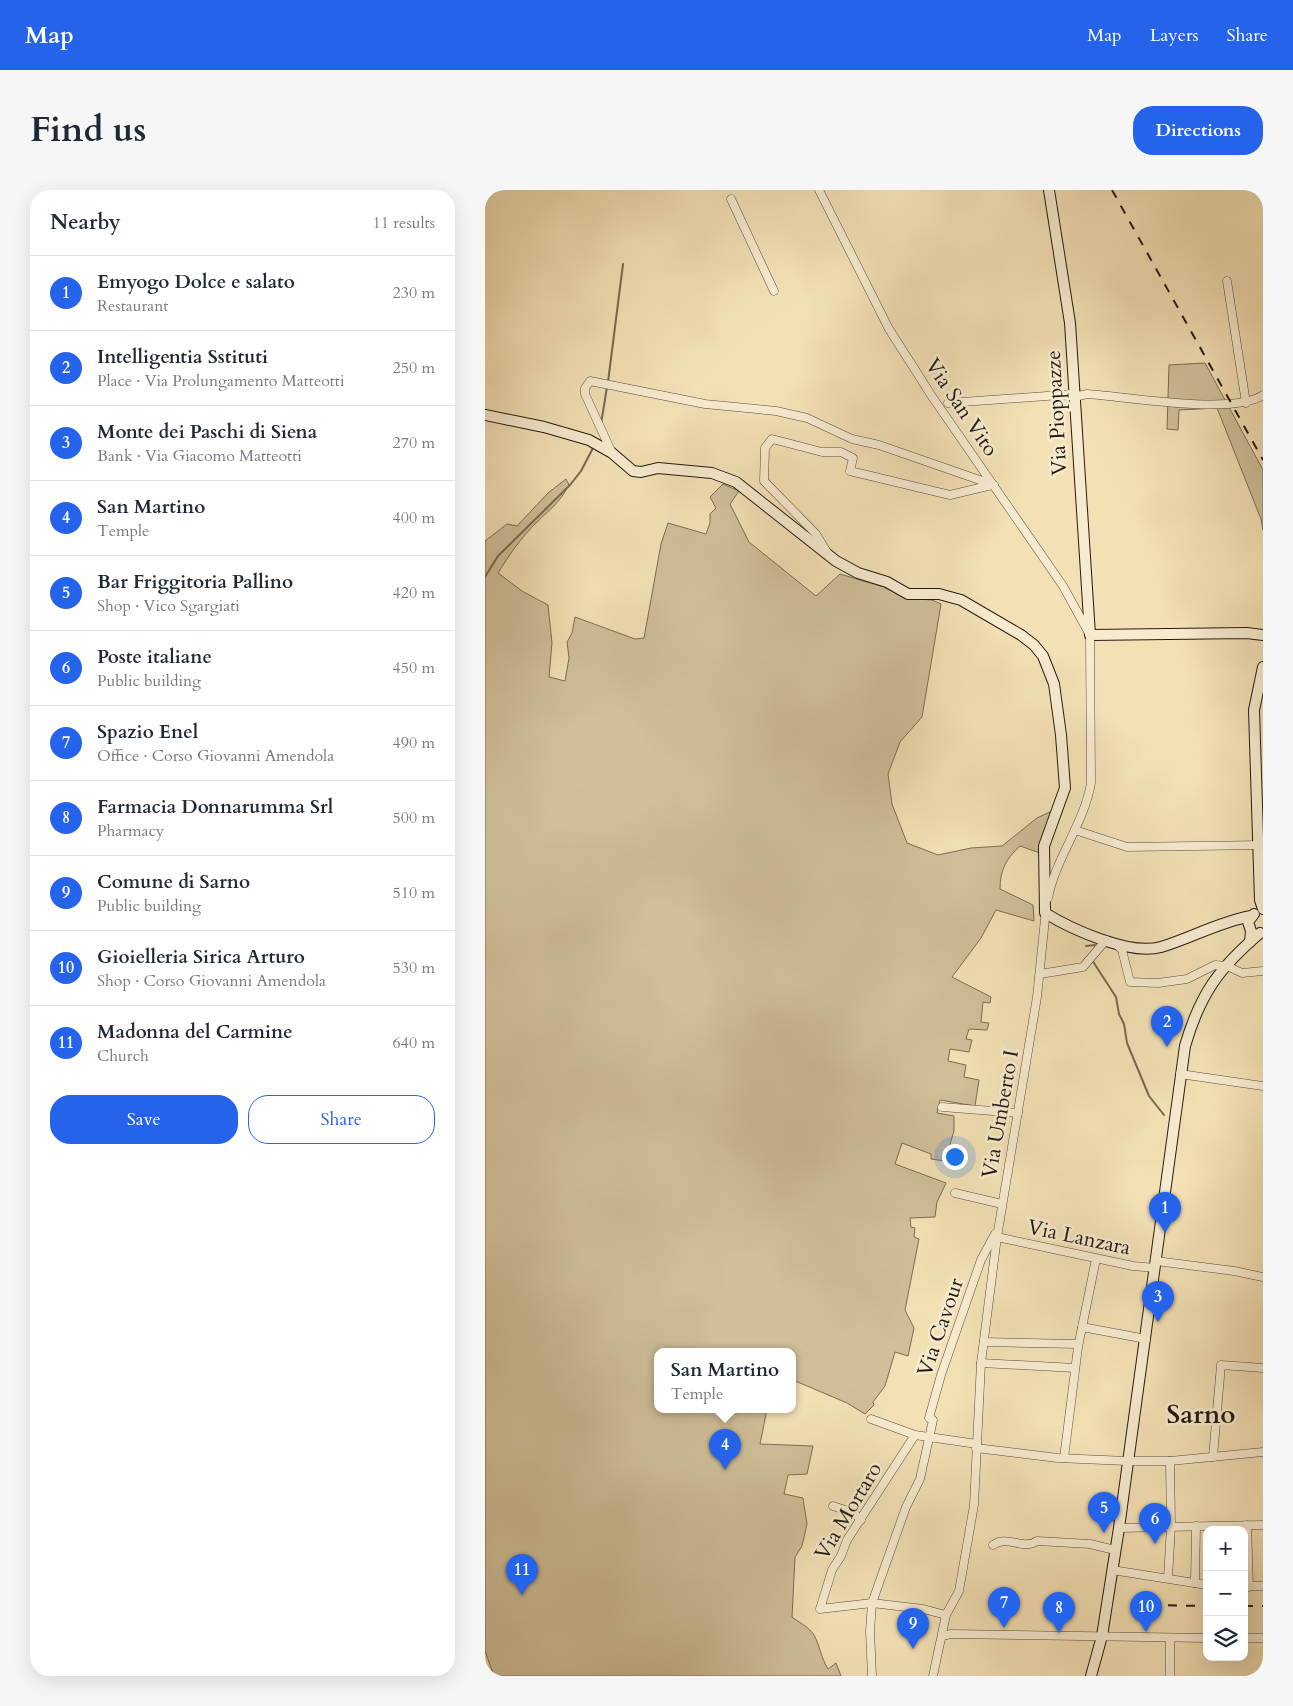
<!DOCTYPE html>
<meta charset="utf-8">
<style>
:root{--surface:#fff;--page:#f6f6f7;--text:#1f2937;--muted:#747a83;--line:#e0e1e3;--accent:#2563eb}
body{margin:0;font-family:Cardo,serif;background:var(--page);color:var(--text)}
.controls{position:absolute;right:15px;bottom:15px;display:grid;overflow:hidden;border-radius:10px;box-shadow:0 5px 20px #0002}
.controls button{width:45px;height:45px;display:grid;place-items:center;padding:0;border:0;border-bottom:1px solid var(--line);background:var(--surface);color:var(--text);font:25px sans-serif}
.you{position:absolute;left:469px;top:966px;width:18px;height:18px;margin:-12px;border:4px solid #fff;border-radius:50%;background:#1a73e8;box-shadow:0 0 0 8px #1a73e833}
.badge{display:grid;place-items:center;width:32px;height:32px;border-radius:50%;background:var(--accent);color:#fff;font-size:16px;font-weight:700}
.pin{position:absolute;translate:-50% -41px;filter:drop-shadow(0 1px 2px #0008)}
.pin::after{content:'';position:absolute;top:26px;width:18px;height:15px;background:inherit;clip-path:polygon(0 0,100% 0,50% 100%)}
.popup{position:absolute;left:169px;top:1158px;width:142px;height:65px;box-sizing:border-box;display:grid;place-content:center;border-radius:10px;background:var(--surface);filter:drop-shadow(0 1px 4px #0005);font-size:16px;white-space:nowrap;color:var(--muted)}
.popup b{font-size:19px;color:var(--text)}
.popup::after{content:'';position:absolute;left:50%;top:100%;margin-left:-10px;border:10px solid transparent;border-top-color:var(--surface)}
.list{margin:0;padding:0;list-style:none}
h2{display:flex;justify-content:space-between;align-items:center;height:65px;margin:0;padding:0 20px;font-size:21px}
h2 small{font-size:16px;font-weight:400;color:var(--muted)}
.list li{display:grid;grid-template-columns:32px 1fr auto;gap:15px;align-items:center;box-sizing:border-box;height:75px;padding:0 20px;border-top:1px solid var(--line)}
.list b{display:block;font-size:19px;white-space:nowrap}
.list p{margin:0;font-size:16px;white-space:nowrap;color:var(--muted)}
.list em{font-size:16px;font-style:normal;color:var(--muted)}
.actions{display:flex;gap:10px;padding:15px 20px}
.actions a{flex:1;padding:11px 0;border:1px solid var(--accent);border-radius:20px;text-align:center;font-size:18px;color:var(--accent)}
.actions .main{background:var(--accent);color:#fff}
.icon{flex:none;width:28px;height:28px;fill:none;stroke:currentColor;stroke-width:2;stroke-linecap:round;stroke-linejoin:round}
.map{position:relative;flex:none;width:778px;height:1486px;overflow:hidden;border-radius:20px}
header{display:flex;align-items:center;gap:30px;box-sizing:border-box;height:70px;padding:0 25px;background:var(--accent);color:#fff}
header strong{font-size:24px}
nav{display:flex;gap:28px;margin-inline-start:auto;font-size:18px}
.intro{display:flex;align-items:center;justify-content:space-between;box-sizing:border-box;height:120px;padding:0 30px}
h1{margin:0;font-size:35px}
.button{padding:12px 22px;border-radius:20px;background:var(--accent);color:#fff;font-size:18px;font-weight:700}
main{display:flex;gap:30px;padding:0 30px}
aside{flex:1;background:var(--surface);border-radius:20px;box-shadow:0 5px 20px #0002}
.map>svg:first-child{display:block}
.green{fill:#d0bf99;stroke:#7a6d56}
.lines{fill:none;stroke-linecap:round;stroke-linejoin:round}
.stream{stroke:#776953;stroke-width:2}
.street-casing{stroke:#584c3c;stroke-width:9}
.secondary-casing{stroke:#251b13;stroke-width:12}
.street{stroke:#f7ebcf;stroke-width:8}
.secondary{stroke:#f7ebcf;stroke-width:10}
.rail{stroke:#251b13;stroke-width:2;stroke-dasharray:9 9;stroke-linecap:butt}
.labels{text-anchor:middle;stroke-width:5;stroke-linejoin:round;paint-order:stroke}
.street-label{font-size:21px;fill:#251b13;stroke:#f7ebcf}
.district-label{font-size:26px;font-weight:bold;fill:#251b13;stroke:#f7ebcf}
</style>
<header>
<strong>Map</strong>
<nav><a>Map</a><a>Layers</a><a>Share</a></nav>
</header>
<div class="intro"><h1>Find us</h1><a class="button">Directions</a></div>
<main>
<aside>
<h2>Nearby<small>11 results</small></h2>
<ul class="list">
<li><span class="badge">1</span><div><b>Emyogo Dolce e salato</b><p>Restaurant</p></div><em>230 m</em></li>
<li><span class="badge">2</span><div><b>Intelligentia Sstituti</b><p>Place · Via Prolungamento Matteotti</p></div><em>250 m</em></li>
<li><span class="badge">3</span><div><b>Monte dei Paschi di Siena</b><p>Bank · Via Giacomo Matteotti</p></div><em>270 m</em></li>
<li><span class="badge">4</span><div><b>San Martino</b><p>Temple</p></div><em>400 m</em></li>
<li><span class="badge">5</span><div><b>Bar Friggitoria Pallino</b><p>Shop · Vico Sgargiati</p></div><em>420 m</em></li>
<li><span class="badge">6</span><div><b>Poste italiane</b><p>Public building</p></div><em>450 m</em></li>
<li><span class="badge">7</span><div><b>Spazio Enel</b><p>Office · Corso Giovanni Amendola</p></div><em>490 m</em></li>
<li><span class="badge">8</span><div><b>Farmacia Donnarumma Srl</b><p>Pharmacy</p></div><em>500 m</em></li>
<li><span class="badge">9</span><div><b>Comune di Sarno</b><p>Public building</p></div><em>510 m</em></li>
<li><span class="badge">10</span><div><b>Gioielleria Sirica Arturo</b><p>Shop · Corso Giovanni Amendola</p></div><em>530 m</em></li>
<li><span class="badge">11</span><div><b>Madonna del Carmine</b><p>Church</p></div><em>640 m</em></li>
</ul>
<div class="actions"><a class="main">Save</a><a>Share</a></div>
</aside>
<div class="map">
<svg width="778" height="1486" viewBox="0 0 778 1486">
<rect width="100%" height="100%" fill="#f3e0b5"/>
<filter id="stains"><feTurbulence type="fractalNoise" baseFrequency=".004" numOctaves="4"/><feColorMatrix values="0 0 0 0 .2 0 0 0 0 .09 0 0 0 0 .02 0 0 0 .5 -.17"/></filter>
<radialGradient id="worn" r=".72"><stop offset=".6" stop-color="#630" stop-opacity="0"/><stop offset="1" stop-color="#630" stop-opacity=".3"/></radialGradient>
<g class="green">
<polygon points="720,173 778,280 778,340 776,329 732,218 694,220 693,240 682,239 684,175"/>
<path d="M81 289 84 295C73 315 66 318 51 333 36 348 24 365 13 383L37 401 63 415 67 453 64 487 80 491 84 468 82 452 87 443 90 427 150 449 159 448 176 354 183 333 221 344 225 333V324L231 318 225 307 238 294 254 301 245 314 264 352 331 406 355 384 399 397 420 408 447 410 456 414 437 527 415 552 403 584 407 614 422 653 453 665 486 658 517 656 552 628 567 621 555 663 535 656C521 669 515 680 515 699L548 715 549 731 511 720 496 748 467 787 506 807 505 813 498 812 496 832 504 833 502 840 484 839 481 849 487 850 484 862 465 859 463 871 481 875 479 887 494 890 490 916 455 910 452 923 469 926V941L460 971 446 969V964L417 953 410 974 461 993 452 1012 450 1027 425 1028 426 1037 430 1038 429 1047 434 1049 420 1120 429 1138 423 1166 410 1162 400 1196 388 1212 389 1215 380 1224 362 1213 308 1190V1161H172V1219H282L275 1254 328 1256 322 1284 303 1285 299 1304 318 1308 322 1334 317 1356 310 1367 307 1427C315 1433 324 1437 329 1445 335 1456 336 1468 343 1479L351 1473 356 1486H9L0 1461V351L22 334 32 336 63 303Z"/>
</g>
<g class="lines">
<g class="stream">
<polyline points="123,192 138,74"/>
<polyline points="116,234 122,197"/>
<polyline points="0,387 13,366 85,295 96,281 108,258"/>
<polyline points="601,756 610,755"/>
<polyline points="607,770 631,807 634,824 639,834 642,853 664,906 679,925"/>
</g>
<g class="street-casing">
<g id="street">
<path d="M334 0 404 139 448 208 578 396 605 445 606 593C599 634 571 667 563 708"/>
<polyline points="246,9 289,101"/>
<polyline points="742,91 761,213"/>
<path d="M589 207 602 204C640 206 749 226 778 205"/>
<polyline points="463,213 589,204"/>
<polyline points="127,263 100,204 100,198 105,191 220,214 291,221 322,228 367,249 394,255 509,295"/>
<polyline points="342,362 331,344 279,291 280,258 287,249 337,262 356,262 368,268 365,281 465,305 507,295"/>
<polyline points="590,640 642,657 778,655"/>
<polyline points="631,754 637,760 645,792 673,793 702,789 730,775 742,776 757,783 778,781"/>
<polyline points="555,784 598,777 621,750"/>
<polyline points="695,884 778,896"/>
<polyline points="457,917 533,923"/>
<polyline points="470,1003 517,1014"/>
<polyline points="512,1047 648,1076 670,1078"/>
<polyline points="671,1071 749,1081 778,1087"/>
<polyline points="597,1137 661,1149"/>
<polyline points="499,1152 593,1154"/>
<polyline points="496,1173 590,1178"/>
<polyline points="386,1229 430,1245 492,1254"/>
<polyline points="430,1245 362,1350 356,1366 347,1380 335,1419 387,1413 438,1419 461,1425"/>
<polyline points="491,1258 573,1268 642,1271 685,1271 778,1262"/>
<polyline points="728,1267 736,1175 778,1178"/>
<polyline points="579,1268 593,1157 611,1069"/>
<polyline points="348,1316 369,1323 376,1330"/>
<polyline points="762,1335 764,1397"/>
<polyline points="634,1338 778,1335"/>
<path d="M508 1355C522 1344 538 1361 552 1351L605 1354 630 1360"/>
<polyline points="627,1380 722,1395"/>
<polyline points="683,1388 686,1336 685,1271"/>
<polyline points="710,1393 711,1336"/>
<polyline points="759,1396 778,1396"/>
<polyline points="457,1446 466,1444 722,1448"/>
<polyline points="685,1448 685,1486"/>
<polyline points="759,1448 778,1448"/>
<polyline points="387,1486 385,1441 387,1413 421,1317 435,1289 448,1230 444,1228 456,1185 496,1070 510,1044"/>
<polyline points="448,1486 461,1425 474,1401 489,1315 496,1173 512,1047 552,807 561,719"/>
</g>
</g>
<g class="secondary-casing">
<g id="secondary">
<polyline points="564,0 585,133 605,445 762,443 778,445"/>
<path d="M0 225 59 237 104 250 127 263 148 281 156 282 173 278 227 283 251 292 351 371 373 383 402 392 423 404H454L476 410 536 445 549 455 558 466 569 494 576 545 580 598 559 656 560 723C586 739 645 766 676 757 706 748 734 732 766 726"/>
<polyline points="778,477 769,520 775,710 778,719"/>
<polyline points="765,752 766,741 763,732 769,724"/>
<path d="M606 1486 617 1446 634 1338 700 856C715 804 734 778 775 743"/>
</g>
</g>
<use href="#street" class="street"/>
<use href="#secondary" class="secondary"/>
<g class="rail">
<polyline points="627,0 778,270"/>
<polyline points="665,1415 722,1416"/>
<polyline points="759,1416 778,1416"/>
</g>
</g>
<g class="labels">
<g class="street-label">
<text transform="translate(477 217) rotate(56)" y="7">Via San Vito</text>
<text transform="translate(571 223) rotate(-93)" y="7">Via Pioppazze</text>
<text transform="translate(515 924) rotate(-80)" y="7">Via Umberto I</text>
<text transform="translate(594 1047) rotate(12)" y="7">Via Lanzara</text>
<text transform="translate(455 1137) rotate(-71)" y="7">Via Cavour</text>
<text transform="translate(363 1321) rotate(-59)" y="7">Via Mortaro</text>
</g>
<g class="district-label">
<text x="716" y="1233">Sarno</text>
</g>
</g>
<rect width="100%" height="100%" filter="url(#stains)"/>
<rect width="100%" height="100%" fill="url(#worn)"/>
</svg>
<div class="controls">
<button>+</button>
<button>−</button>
<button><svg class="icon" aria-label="layers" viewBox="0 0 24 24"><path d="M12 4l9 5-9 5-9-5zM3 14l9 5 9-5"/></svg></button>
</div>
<div class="you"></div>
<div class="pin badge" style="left:680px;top:1043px">1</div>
<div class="pin badge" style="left:682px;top:857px">2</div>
<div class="pin badge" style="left:673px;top:1132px">3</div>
<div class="pin badge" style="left:240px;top:1280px">4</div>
<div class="popup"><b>San Martino</b>Temple</div>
<div class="pin badge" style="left:619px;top:1343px">5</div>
<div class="pin badge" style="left:670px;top:1354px">6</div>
<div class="pin badge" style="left:519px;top:1438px">7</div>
<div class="pin badge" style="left:574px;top:1443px">8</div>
<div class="pin badge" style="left:428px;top:1459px">9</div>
<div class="pin badge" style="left:661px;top:1442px">10</div>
<div class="pin badge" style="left:37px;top:1405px">11</div>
</div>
</main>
